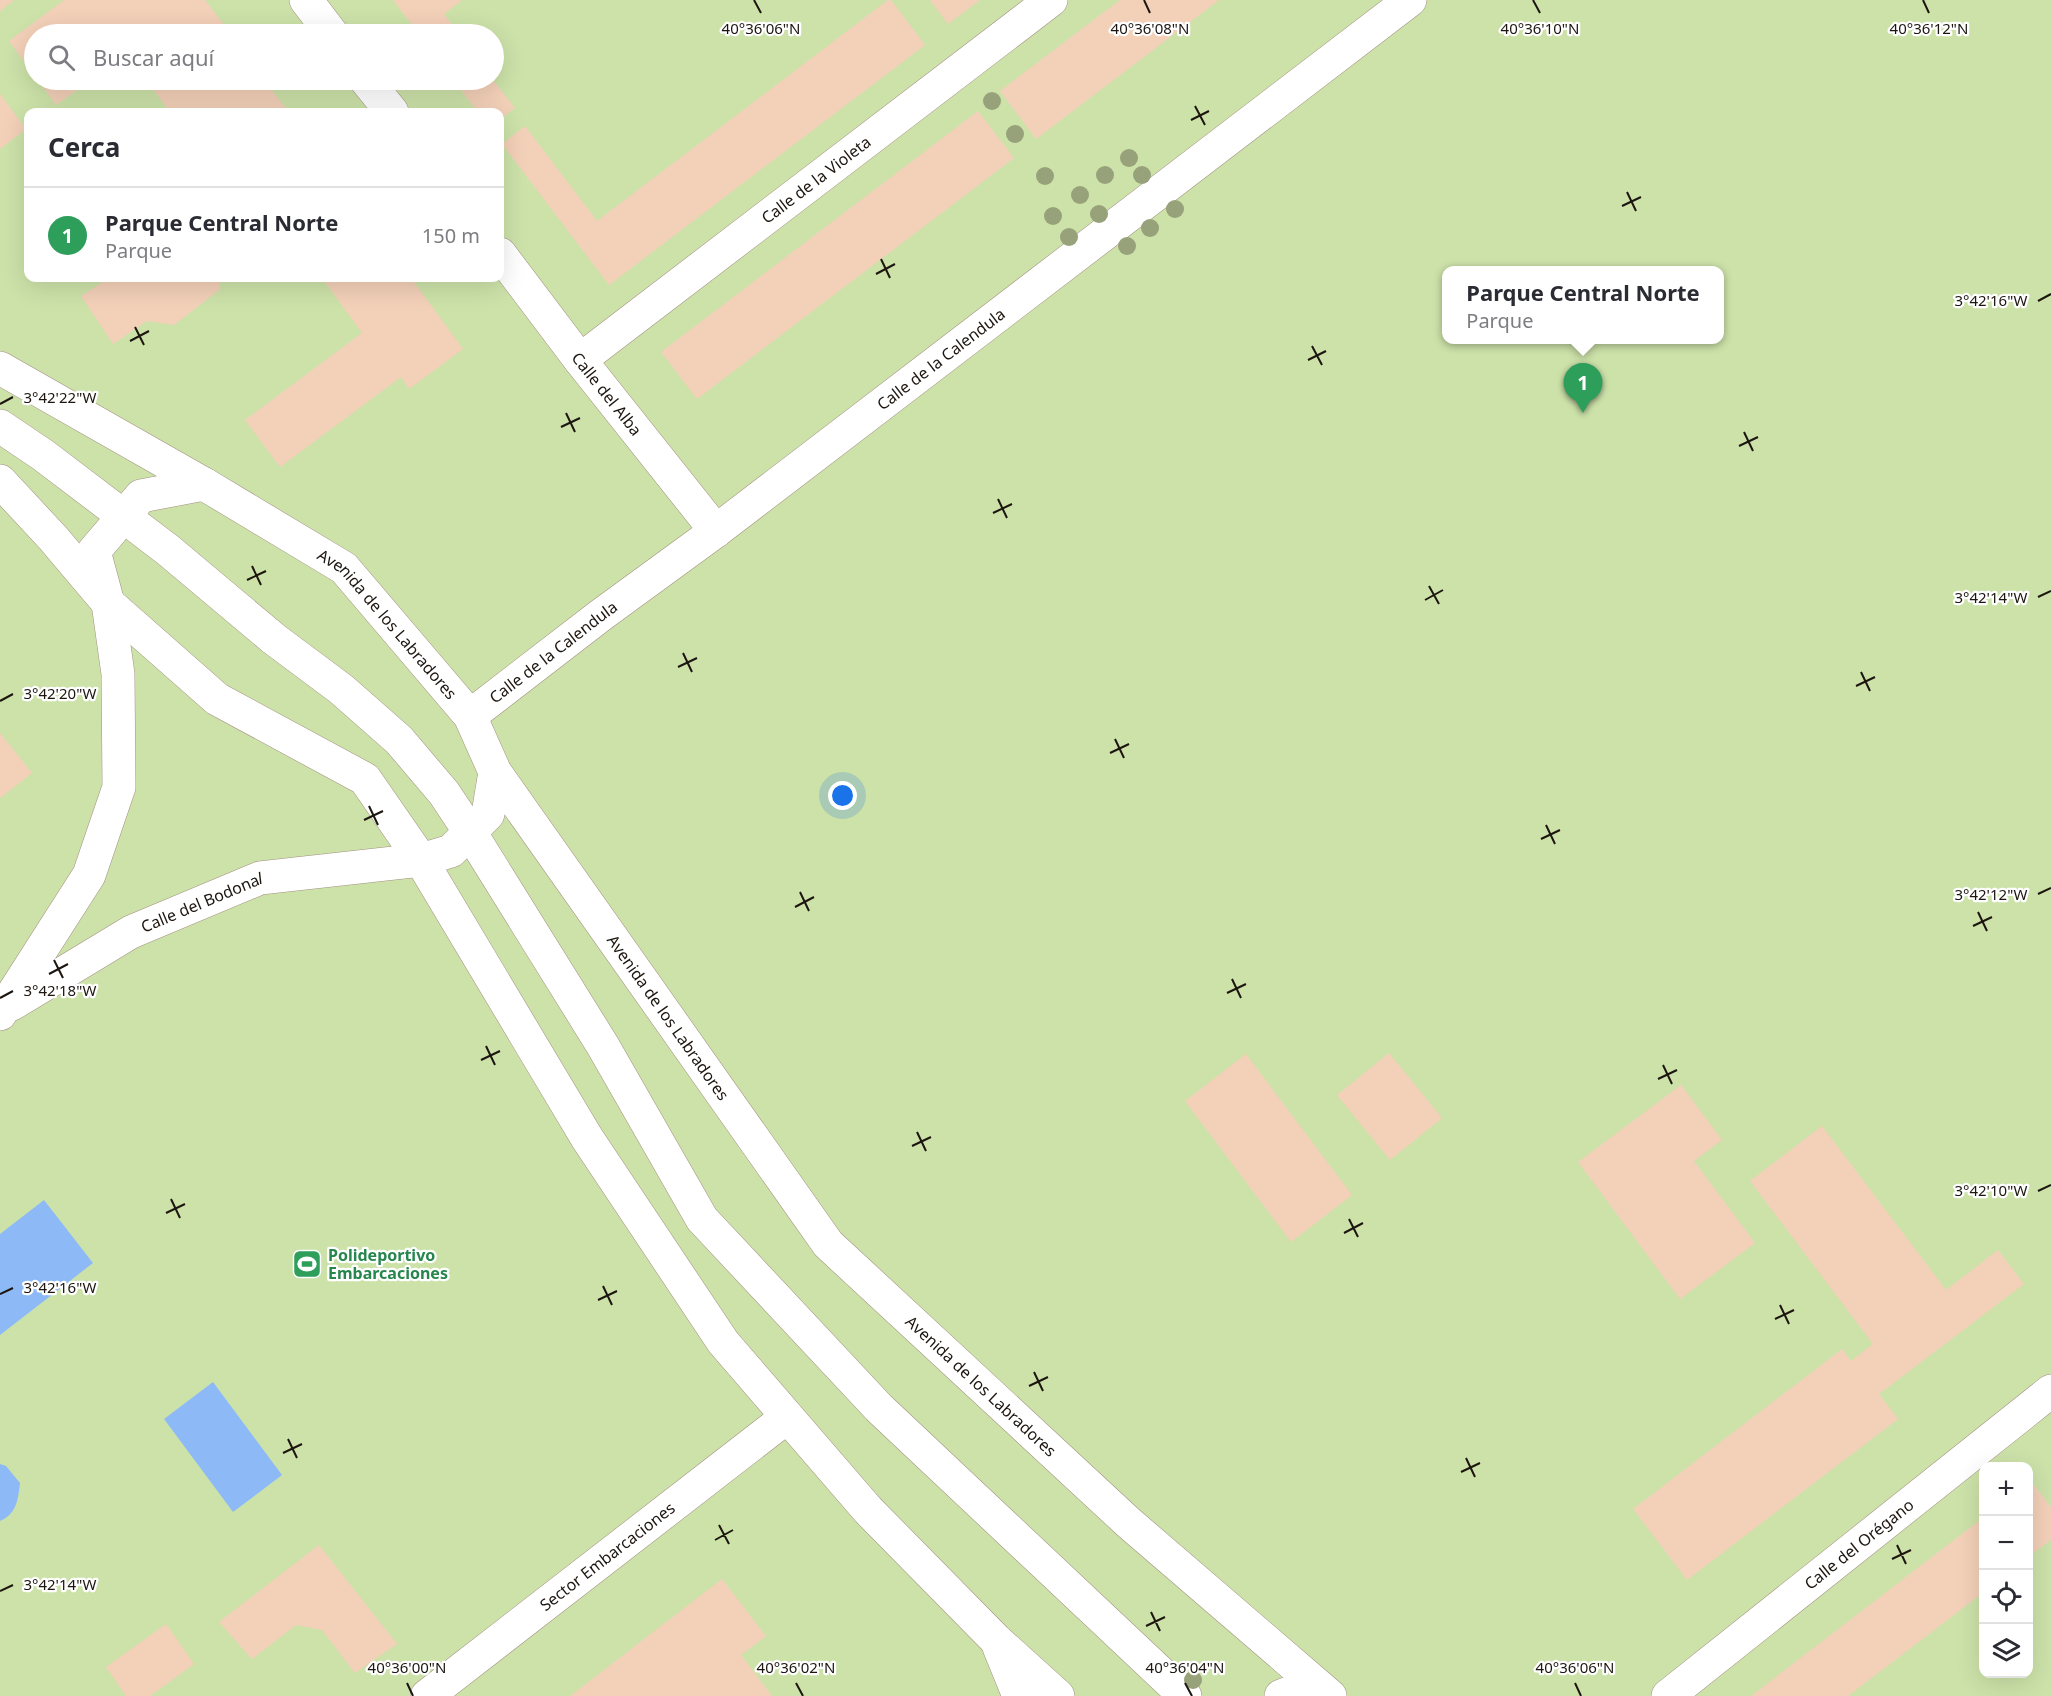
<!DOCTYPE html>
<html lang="es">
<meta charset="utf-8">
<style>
:root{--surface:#fff;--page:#f7f7f7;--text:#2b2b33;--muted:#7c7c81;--line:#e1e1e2;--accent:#c03d82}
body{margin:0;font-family:"Noto Sans",sans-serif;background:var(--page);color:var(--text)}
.controls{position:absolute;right:18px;bottom:18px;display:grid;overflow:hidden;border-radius:12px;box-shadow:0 6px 24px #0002}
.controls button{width:54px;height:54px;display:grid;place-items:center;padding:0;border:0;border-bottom:2px solid var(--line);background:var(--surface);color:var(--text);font:30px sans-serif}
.you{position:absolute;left:843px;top:796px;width:21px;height:21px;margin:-15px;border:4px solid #fff;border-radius:50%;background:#1a73e8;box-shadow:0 0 0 9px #1a73e833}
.badge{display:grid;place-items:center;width:39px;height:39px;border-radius:50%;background:var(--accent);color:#fff;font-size:20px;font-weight:700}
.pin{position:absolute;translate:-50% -50px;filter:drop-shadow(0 2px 3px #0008)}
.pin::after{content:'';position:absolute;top:32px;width:21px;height:18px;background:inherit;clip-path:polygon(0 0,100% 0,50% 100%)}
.popup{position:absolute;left:1442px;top:266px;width:282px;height:78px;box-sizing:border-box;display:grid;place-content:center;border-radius:12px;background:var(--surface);filter:drop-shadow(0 2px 4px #0005);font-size:20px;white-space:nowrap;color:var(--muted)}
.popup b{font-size:22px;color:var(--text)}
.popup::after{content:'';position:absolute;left:50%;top:100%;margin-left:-12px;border:12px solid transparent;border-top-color:var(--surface)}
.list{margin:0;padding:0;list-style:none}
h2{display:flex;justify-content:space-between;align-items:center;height:78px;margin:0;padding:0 24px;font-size:26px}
h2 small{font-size:20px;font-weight:400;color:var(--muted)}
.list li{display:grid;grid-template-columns:39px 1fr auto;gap:18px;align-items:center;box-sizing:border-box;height:96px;padding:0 24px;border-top:2px solid var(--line)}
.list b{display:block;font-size:22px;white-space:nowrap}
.list p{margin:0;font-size:20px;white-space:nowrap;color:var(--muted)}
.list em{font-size:20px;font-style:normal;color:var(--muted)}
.icon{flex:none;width:33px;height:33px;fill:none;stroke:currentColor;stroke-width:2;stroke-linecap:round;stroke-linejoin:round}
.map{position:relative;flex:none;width:2051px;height:1696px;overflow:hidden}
.search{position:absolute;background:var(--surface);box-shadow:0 6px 24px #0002;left:24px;top:24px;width:480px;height:66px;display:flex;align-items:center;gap:15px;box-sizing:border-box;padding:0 21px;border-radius:33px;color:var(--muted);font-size:22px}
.panel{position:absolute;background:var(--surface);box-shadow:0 6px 24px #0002;left:24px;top:108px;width:480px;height:174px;border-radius:12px}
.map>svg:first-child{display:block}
.green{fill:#cde2a9;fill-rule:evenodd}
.water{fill:#8db9f7}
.building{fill:#f3d0b8}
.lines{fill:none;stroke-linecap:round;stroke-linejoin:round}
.pedestrian-casing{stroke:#a29081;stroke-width:34}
.minor-casing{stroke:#a29081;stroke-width:34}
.pedestrian{stroke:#fff;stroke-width:33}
.minor{stroke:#fff;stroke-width:33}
.tree{fill:#97a17a}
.ticks{fill:none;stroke:#1d1610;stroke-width:2}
.labels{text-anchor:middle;stroke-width:4.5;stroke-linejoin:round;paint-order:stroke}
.street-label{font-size:16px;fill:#1d1610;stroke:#fff}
.leisure-label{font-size:16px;font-weight:bold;fill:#27864d;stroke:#fff;text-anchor:start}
.ticks-label{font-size:15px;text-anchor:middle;fill:#1d1610;stroke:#fff;stroke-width:4.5;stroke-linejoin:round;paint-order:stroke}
</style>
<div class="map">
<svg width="2051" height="1696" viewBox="0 0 2051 1696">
<rect width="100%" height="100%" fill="#fcf8f5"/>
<path class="green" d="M0 0H2051V1696H0ZM34 34H494V80H34ZM28 112H500V278H28ZM1446 270H1720V340H1446ZM1984 1466H2028V1674H1984Z"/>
<g class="water">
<polygon points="44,1200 93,1263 0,1335 0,1234"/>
<polygon points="213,1382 282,1475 233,1512 164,1419"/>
<path d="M0 1464 6 1466 20 1483C18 1499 17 1514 0 1521Z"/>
</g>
<g class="building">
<polygon points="0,0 14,0 0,11"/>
<polygon points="64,0 205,0 231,34 34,34 34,75 9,41"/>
<polygon points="393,0 462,0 444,14 459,34 419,34"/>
<polygon points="888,0 891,0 925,45 609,285 502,144 525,126 597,221"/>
<polygon points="930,0 980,0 948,24"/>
<polygon points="1120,0 1219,0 1036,139 1000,91"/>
<polygon points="38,80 91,80 56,105"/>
<polygon points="146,80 264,80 289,112 170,112"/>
<polygon points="453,80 493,80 515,108 500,119 500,112 478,112"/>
<polygon points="0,94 26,129 0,149"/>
<polygon points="978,111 1014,158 697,399 661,352"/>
<polygon points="109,278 221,278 219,290 174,325 147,321 113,344 81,296"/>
<polygon points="322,278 411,278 463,349 409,389 401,377 280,467 245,420 362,333"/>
<polygon points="0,733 32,773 0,798"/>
<polygon points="1389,1053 1442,1118 1390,1160 1337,1095"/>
<polygon points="1246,1054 1352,1195 1291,1242 1185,1101"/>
<polygon points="1681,1085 1722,1140 1694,1161 1755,1243 1680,1299 1578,1162"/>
<polygon points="1822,1126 1946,1290 1998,1250 2024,1284 1879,1394 1898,1419 1687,1580 1633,1509 1842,1349 1851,1361 1873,1344 1750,1181"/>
<polygon points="2031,1481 2051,1507 2051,1540 2028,1557 2028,1482"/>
<polygon points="1984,1517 1984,1592 1848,1696 1751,1696"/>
<polygon points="319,1545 397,1644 355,1673 322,1630 296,1625 252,1659 219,1622"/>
<polygon points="722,1579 766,1636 741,1655 772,1696 570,1696"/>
<polygon points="166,1624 194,1664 150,1696 126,1696 106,1667"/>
</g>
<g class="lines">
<g class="pedestrian-casing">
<g id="pedestrian">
<polyline points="0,426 43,455 168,550 274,639 341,689 399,740 444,793 470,832 603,1046 702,1219 879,1408 1185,1696"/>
<path id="s1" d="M427 1696 787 1417"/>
</g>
</g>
<g class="minor-casing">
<g id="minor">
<polyline points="306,0 332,34"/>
<polyline points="366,80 392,112"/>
<path id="s2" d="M500 254 580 360 716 531"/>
<path id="s3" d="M580 360 1051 0"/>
<path id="s4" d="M0 368 204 484 344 568 470 716 495 772 828 1244 1129 1523 1330 1696"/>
<polyline points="0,481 53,538 108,603 217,699 365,779 421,860 587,1138 723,1342 868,1510 996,1640 1058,1696"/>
<path id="s5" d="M470 716 601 615 716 531 1410 0"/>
<path id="s6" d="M12 1004 131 932 260 878 421 860 451 851 488 814 495 772"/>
<polyline points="0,1014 89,875 119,787 118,674 108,603 94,551 141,496 204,484"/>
<polyline points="999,1647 1019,1696"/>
<polyline points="1281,1696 1286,1694 1296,1696"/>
<path id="s7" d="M1668 1696 2051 1391"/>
</g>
</g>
<use href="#pedestrian" class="pedestrian"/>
<use href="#minor" class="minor"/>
</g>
<g class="tree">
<circle cx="992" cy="101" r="9"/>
<circle cx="1015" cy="134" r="9"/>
<circle cx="1129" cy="158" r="9"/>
<circle cx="1105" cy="175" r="9"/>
<circle cx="1142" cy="175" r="9"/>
<circle cx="1045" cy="176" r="9"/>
<circle cx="1080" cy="195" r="9"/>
<circle cx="1175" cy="209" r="9"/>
<circle cx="1099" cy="214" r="9"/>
<circle cx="1053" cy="216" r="9"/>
<circle cx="1150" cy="228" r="9"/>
<circle cx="1069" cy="237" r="9"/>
<circle cx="1127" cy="246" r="9"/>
<circle cx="1193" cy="1680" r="9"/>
</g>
<path class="ticks" d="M754 0 761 13M1144 0 1150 13M1533 0 1540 13M1923 0 1929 13M1195 106 1205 125M1191 120 1209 111M1627 192 1636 211M1622 206 1641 197M881 259 890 278M876 274 895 264M2038 301 2051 294M135 327 144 345M130 341 149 331M1312 346 1322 365M1308 360 1326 351M0 404 13 397M566 413 575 432M561 427 580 418M1744 432 1753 451M1739 446 1758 437M998 499 1007 518M993 513 1012 504M252 566 261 585M247 580 266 571M1429 586 1439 604M2038 597 2051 591M1425 600 1443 590M683 653 692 672M678 667 697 658M1861 672 1870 691M1856 686 1875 677M0 701 13 694M1115 739 1124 758M1110 753 1129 744M369 806 378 825M364 820 383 811M1546 825 1555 844M1541 839 1560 830M800 892 809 911M2038 894 2051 888M795 907 814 897M1978 912 1987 931M1973 926 1992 917M54 960 63 978M49 974 68 964M1232 979 1241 998M1227 993 1246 984M0 998 13 991M486 1046 495 1065M481 1060 500 1051M1663 1065 1672 1084M1658 1079 1677 1070M917 1132 926 1151M912 1146 931 1137M2038 1191 2051 1185M171 1199 180 1218M166 1213 185 1204M1349 1219 1358 1237M1344 1233 1363 1223M603 1286 612 1305M0 1294 13 1288M598 1300 617 1291M1780 1305 1789 1324M1775 1319 1794 1310M1034 1372 1043 1391M1029 1386 1048 1377M288 1439 297 1458M283 1453 302 1444M1466 1458 1475 1477M1461 1472 1480 1463M719 1525 729 1544M715 1540 733 1530M1897 1545 1906 1564M1892 1559 1911 1550M0 1591 13 1585M1151 1612 1160 1631M1146 1626 1165 1617M407 1683 413 1696M796 1683 803 1696M1185 1683 1192 1696M1575 1683 1581 1696"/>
<defs>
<g id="stadium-square" transform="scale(1.5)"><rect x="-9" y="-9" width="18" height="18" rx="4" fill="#2e9e5b" stroke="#fff"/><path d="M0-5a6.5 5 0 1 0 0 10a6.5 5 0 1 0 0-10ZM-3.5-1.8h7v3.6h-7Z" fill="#fff"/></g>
</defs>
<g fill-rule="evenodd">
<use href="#stadium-square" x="307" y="1264"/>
</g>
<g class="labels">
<g class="street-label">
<text dy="6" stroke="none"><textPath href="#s3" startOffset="297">Calle de la Violeta</textPath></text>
<text dy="6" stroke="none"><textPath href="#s5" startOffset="591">Calle de la Calendula</textPath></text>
<text dy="6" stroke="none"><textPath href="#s2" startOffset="176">Calle del Alba</textPath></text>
<text dy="6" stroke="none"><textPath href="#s4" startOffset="468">Avenida de los Labradores</textPath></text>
<text dy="6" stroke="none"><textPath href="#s5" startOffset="105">Calle de la Calendula</textPath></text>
<text dy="6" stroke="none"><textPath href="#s6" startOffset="216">Calle del Bodonal</textPath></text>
<text dy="6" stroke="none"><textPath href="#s4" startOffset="954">Avenida de los Labradores</textPath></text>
<text dy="6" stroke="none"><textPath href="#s4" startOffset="1440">Avenida de los Labradores</textPath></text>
<text dy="6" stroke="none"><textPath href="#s7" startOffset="244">Calle del Orégano</textPath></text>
<text dy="6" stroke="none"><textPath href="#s1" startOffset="228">Sector Embarcaciones</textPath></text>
</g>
<g class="leisure-label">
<text x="328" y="1261">Polideportivo<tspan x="328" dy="18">Embarcaciones</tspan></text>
</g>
</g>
<g class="ticks-label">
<text x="1929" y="34">40°36'12"N</text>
<text x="761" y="34">40°36'06"N</text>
<text x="1150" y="34">40°36'08"N</text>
<text x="1540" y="34">40°36'10"N</text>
<text x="1991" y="306">3°42'16"W</text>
<text x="60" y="403">3°42'22"W</text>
<text x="1991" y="603">3°42'14"W</text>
<text x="60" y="699">3°42'20"W</text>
<text x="1991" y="900">3°42'12"W</text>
<text x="60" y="996">3°42'18"W</text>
<text x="1991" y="1196">3°42'10"W</text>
<text x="60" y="1293">3°42'16"W</text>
<text x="60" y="1590">3°42'14"W</text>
<text x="407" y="1673">40°36'00"N</text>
<text x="796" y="1673">40°36'02"N</text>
<text x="1185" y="1673">40°36'04"N</text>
<text x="1575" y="1673">40°36'06"N</text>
</g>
</svg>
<div class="controls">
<button>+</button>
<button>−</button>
<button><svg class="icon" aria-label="locate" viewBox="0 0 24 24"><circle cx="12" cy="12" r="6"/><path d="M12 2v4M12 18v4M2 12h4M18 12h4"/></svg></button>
<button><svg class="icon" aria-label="layers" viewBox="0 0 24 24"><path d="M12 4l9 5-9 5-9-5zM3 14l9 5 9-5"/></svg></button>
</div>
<div class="you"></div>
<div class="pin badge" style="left:1583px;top:413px;background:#2e9e5b">1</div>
<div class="popup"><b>Parque Central Norte</b>Parque</div>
<div class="search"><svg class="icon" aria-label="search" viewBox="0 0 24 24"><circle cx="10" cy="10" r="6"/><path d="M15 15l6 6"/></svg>Buscar aquí</div>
<section class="panel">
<h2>Cerca<small></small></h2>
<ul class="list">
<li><span class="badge" style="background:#2e9e5b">1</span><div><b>Parque Central Norte</b><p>Parque</p></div><em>150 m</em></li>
</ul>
</section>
</div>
